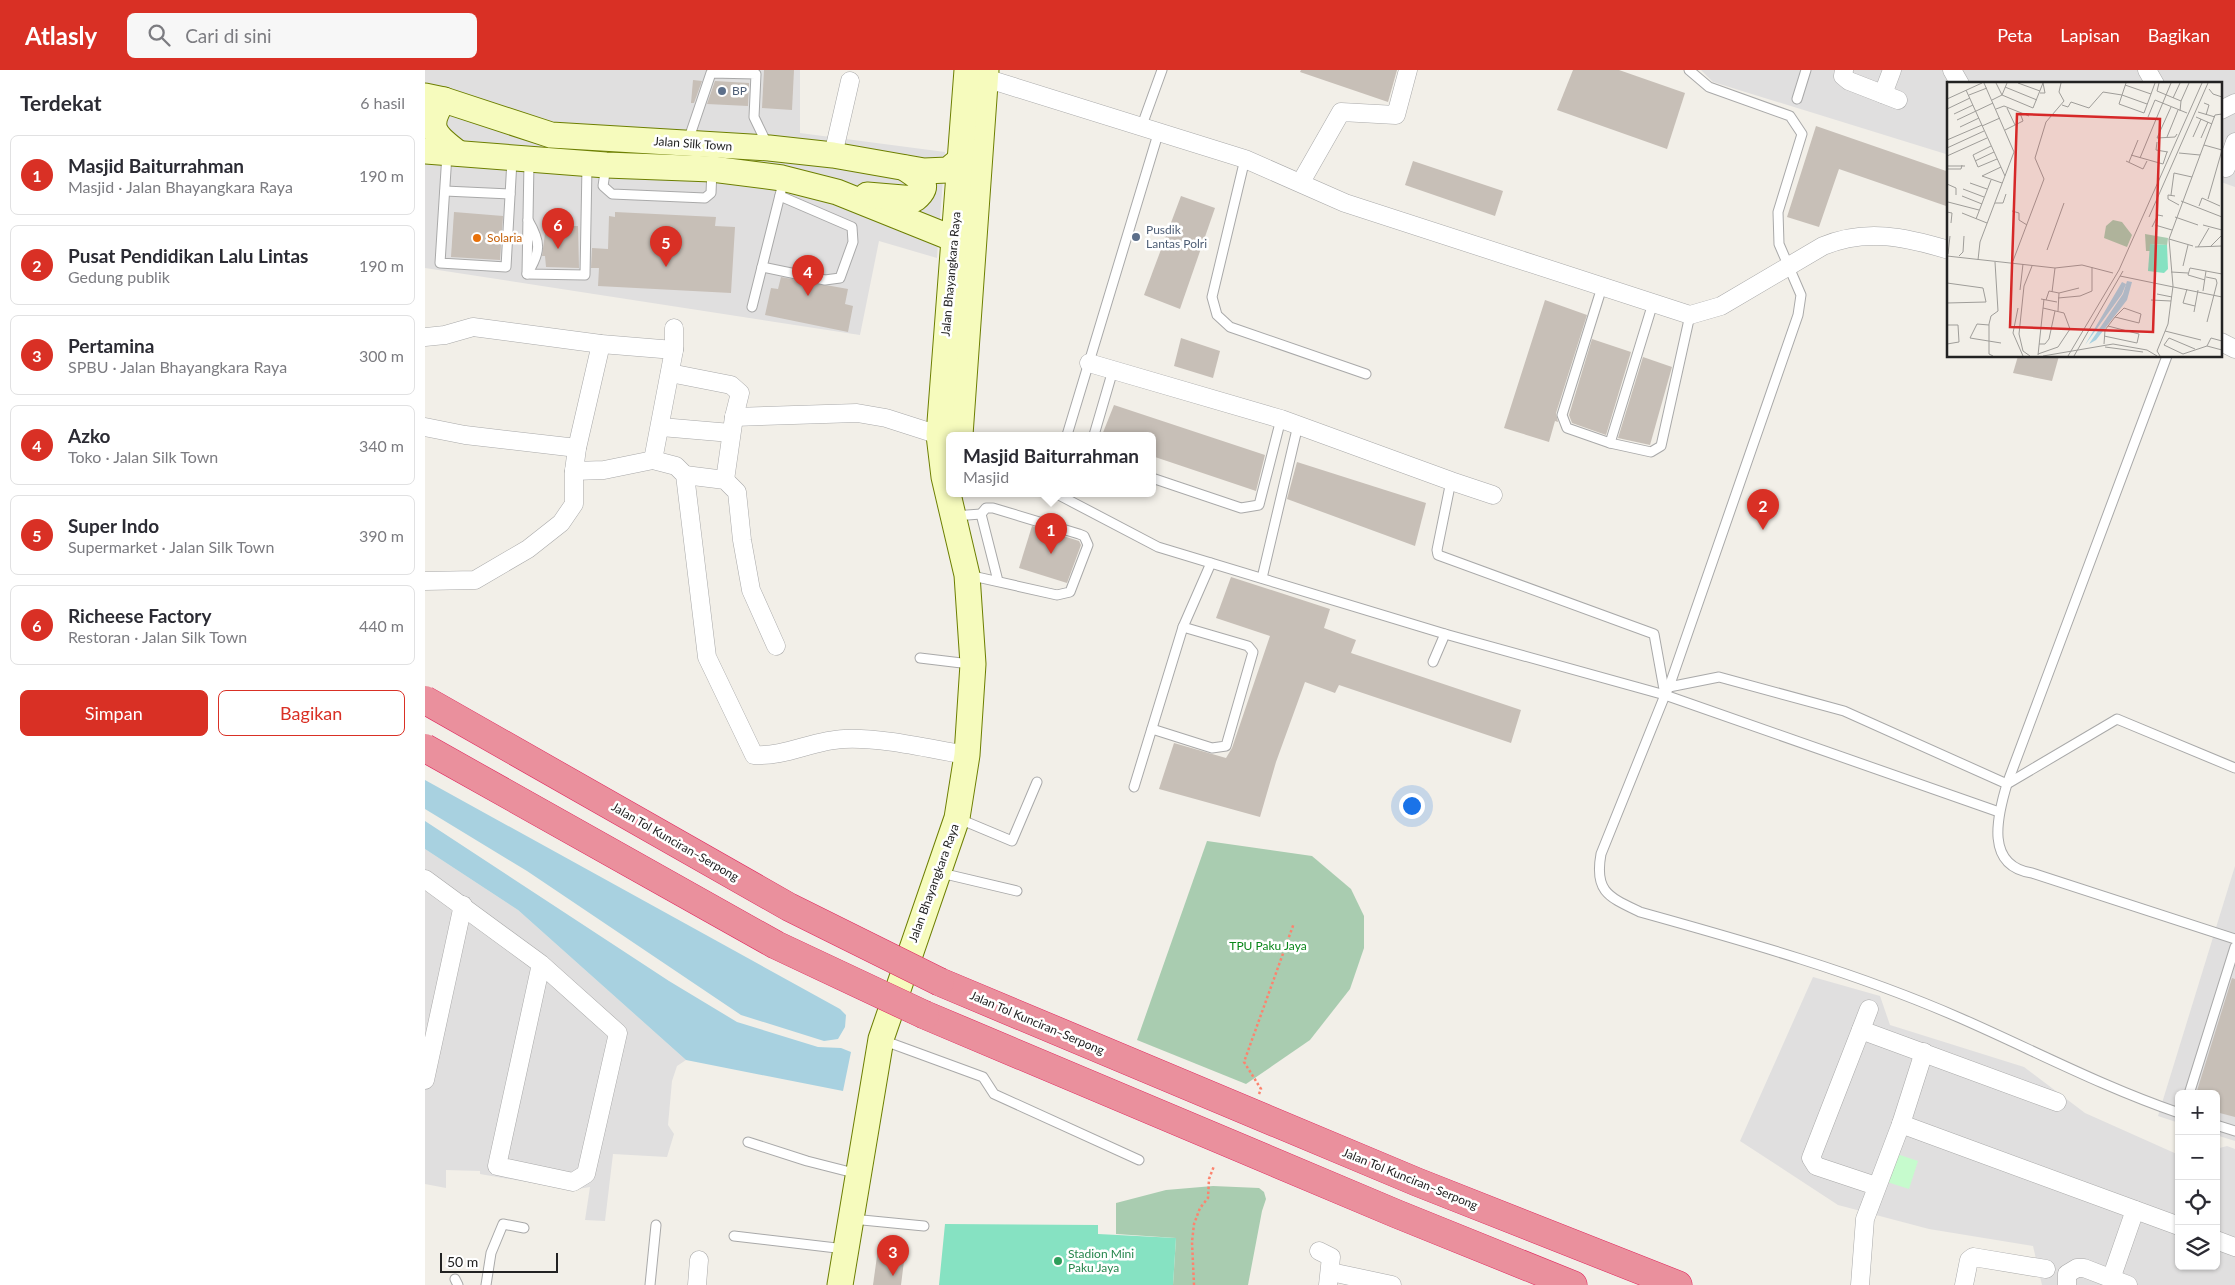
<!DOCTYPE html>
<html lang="id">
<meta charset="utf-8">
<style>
:root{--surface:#fff;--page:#f7f7f7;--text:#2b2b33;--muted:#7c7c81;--line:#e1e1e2;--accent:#d93025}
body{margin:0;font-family:Lato,sans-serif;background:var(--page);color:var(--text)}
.controls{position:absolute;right:15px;bottom:15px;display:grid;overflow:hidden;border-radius:8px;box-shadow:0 1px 4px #0004}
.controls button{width:45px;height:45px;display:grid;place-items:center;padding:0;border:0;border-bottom:1px solid var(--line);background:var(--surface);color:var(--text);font:25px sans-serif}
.scale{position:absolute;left:15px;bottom:12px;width:118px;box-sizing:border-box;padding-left:5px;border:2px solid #222;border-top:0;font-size:14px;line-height:18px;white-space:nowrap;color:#222;-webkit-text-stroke:4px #fff;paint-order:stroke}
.you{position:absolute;left:986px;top:735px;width:18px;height:18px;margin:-12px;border:4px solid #fff;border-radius:50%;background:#1a73e8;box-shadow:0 0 0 8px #1a73e833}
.badge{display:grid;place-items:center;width:32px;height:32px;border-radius:50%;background:var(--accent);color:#fff;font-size:16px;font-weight:700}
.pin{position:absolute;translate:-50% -41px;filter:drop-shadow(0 1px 2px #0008)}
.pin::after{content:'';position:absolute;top:26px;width:18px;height:15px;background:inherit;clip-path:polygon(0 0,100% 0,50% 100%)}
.popup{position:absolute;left:521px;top:362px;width:210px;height:65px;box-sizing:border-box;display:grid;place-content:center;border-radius:8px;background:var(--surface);filter:drop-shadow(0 1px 4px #0005);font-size:16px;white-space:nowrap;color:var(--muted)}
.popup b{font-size:19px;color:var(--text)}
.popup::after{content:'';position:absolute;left:50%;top:100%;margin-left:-10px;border:10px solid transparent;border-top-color:var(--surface)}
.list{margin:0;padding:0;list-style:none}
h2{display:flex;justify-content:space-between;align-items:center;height:65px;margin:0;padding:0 20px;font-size:21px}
h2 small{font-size:16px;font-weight:400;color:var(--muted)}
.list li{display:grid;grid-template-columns:32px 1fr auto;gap:15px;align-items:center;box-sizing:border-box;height:80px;margin:0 10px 10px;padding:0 10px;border:1px solid var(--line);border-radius:8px}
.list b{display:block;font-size:19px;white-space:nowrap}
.list p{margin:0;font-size:16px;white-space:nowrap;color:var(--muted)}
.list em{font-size:16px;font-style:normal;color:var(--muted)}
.actions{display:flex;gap:10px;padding:15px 20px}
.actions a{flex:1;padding:11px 0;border:1px solid var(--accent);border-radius:8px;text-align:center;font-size:18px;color:var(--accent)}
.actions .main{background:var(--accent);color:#fff}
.icon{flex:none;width:28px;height:28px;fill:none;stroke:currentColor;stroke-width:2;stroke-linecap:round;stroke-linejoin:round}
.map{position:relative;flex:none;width:1810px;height:1215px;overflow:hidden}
header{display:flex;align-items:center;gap:30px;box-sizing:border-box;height:70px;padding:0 25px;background:var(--accent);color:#fff}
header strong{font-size:24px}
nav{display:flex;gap:28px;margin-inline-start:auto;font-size:18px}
.search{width:350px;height:45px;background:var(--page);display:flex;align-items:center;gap:12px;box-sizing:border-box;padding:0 18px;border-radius:8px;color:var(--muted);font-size:19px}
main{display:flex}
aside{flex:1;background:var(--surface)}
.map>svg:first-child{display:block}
.residential{fill:#e0dfdf}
.cemetery{fill:#a9ccb0}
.park{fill:#c6fbcd}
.pitch{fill:#86e2c2}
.water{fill:#a8d1e0}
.building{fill:#c7bfb7}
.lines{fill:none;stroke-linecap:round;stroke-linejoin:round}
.lane-casing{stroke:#a9a9a9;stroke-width:11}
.street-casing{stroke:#a9a9a9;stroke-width:19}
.secondary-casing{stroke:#6d7f02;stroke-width:27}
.highway-casing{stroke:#e0265e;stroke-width:29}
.path{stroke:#fd836e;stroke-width:2.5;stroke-dasharray:2.5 2.5;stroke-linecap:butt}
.lane{stroke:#fff;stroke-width:9}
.street{stroke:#fff;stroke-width:18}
.secondary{stroke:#f6fbbd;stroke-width:25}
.highway{stroke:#ea909d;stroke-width:28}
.highway-bridge-casing{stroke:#e0265e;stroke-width:29;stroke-linecap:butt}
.highway-bridge{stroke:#ea909d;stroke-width:28}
.service-dot{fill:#5c6f8a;stroke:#fff;stroke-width:2}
.food-dot{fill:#e8710a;stroke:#fff;stroke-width:2}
.leisure-dot{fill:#2e9e5b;stroke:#fff;stroke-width:2}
.labels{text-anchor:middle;stroke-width:5;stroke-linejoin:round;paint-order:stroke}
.service-label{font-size:12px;fill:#4e5e75;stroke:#fff;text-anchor:start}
.street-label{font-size:12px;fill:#222;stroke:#fff}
.food-label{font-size:12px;fill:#c56008;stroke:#fff;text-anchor:start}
.park-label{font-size:12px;fill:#098619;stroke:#fff}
.leisure-label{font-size:12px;fill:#27864d;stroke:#fff;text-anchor:start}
.inset-road{fill:none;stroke:#9f9d99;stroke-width:1}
.view{fill:#d62828;fill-opacity:0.15;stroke:#d62828;stroke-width:2.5}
.inset-edge{fill:none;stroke:#222;stroke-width:2.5}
</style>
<header>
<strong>Atlasly</strong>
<div class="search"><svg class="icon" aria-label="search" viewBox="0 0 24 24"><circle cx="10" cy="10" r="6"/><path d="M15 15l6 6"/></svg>Cari di sini</div>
<nav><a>Peta</a><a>Lapisan</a><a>Bagikan</a></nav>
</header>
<main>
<aside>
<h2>Terdekat<small>6 hasil</small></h2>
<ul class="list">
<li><span class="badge">1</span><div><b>Masjid Baiturrahman</b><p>Masjid · Jalan Bhayangkara Raya</p></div><em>190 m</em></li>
<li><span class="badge">2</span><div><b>Pusat Pendidikan Lalu Lintas</b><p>Gedung publik</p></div><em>190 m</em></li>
<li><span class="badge">3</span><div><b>Pertamina</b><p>SPBU · Jalan Bhayangkara Raya</p></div><em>300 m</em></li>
<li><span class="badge">4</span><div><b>Azko</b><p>Toko · Jalan Silk Town</p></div><em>340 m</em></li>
<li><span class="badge">5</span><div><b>Super Indo</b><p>Supermarket · Jalan Silk Town</p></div><em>390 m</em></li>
<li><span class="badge">6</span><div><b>Richeese Factory</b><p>Restoran · Jalan Silk Town</p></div><em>440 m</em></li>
</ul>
<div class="actions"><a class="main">Simpan</a><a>Bagikan</a></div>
</aside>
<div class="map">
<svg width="1810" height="1215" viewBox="0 0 1810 1215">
<rect width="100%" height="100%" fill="#f2efe8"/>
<g class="residential">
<polygon points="0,0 375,0 375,63 520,82 512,188 454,171 435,265 0,198"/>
<polygon points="1276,0 1810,0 1810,117 1796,112 1796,14 1524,14 1524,85 1288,12"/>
<polygon points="0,779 93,840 261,990 252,996 247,1011 243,1055 249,1064 242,1087 188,1084 180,1151 160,1150 165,1117 147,1120 55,1104 55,1101 21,1100 21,1118 0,1114"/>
<polygon points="1810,796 1810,1071 1791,1065 1791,1024 1754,1024 1754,1053 1733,1046"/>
<polygon points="1388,907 1455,926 1465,955 1599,997 1660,1043 1754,1085 1754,1196 1791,1196 1791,1079 1802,1076 1810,1079 1810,1215 1617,1215 1608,1176 1504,1159 1413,1135 1315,1071"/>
</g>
<g class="cemetery">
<polygon points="782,771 887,786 926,819 939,846 939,878 925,919 885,970 821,1014 712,970"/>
<polygon points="788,1116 834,1118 839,1122 841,1129 837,1141 823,1215 748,1215 751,1168 691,1164 691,1133 741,1120"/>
</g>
<polygon class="park" points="1472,1084 1493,1091 1484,1119 1462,1112"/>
<polygon class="pitch" points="520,1154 673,1155 673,1164 751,1168 748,1215 514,1215"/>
<g class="water">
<polygon points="0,710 415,939 421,945 420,957 413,969 399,971 316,945 102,801 0,739"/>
<polygon points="0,751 244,911 312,952 393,977 416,978 426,982 418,1021 261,990 93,840 0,779"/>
</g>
<g class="building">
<polygon points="339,0 369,0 367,40 337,38"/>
<polygon points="876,0 972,0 963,32 875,2"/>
<polygon points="1148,0 1194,0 1260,23 1242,79 1132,40"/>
<polygon points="268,10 277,11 269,33 266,33"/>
<polygon points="290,11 324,13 323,36 282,34"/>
<polygon points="1391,56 1524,102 1524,137 1414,99 1394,157 1362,147"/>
<polygon points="988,91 1078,121 1070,146 980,115"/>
<polygon points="756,126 790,138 755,239 719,225"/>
<polygon points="29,142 78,146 75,190 26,187"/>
<polygon points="190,142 291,147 290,156 310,157 306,223 173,216 174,198 166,198 167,178 183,179 184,146 190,147"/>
<polygon points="121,156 153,156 154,198 121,197 120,186 117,186"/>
<polygon points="356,207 423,219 420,234 428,236 423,262 340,245 346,218 353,219"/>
<polygon points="1120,230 1162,245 1131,343 1133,352 1130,351 1124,372 1079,358"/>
<polygon points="756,268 795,281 788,308 749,296"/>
<polygon points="1167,269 1206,282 1181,365 1147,353 1144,345"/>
<polygon points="1593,286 1634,286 1627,311 1588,303"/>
<polygon points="1218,287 1247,297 1225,375 1193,368"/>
<polygon points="689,335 840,385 831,421 727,386 727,365 677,365"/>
<polygon points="872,392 1001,433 990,476 862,429"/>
<polygon points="607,456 654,471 656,475 642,513 594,498"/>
<polygon points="806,507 905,539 899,558 931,570 926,583 1096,640 1086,673 914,615 910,623 880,612 851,692 835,747 734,719 749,673 801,688 807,678 845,566 791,548"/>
<polygon points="1807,908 1810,909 1810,1047 1791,1042 1791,1024 1771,1024"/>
<polygon points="453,1179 480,1183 476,1215 448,1215"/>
</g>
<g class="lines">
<g class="lane-casing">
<g id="lane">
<polyline points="1372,29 1381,0"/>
<polyline points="716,58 737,0"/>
<polyline points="263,71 286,3 331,4 329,47 342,74"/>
<polyline points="22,84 15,193 81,197 87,90"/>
<polyline points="820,89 787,227 792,245 805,257 941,304"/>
<polyline points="104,92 102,204 160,205 162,96"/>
<polyline points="181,96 178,116 187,124 280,128 286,123 287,100"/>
<polyline points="20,121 85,124"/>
<polyline points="337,197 400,210 415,208 428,172 427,157 355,126"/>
<path d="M102 204C116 182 116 172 103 150"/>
<polyline points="1177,217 1137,345 1142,358 1185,373 1228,233"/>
<polyline points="327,237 356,121"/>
<polyline points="642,365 733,64"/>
<polyline points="669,365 688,300"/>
<polyline points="1185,373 1226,382 1236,376 1265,245"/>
<polyline points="727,408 816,438 834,435 856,349"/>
<path d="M1026 411 1012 480 1013 485 1229 564 1240 625 1176 784C1169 822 1184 827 1215 842 1323 872 1432 903 1535 948 1608 980 1678 1017 1754 1043"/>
<path d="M630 423 733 477 1020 564 1240 625 1244 617 1294 607 1419 641 1582 714C1572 747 1560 796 1607 803L1810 869"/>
<polyline points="529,446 556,444"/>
<polyline points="543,505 632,525 645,522 663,475 659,466 654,464 568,438 561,438 556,444 573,511"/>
<polyline points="837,508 873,355"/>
<polyline points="495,588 545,594"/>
<polyline points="1008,592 1020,564"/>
<polyline points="1244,617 1373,245 1376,225 1354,174 1353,142 1377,64 1365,46 1284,17 1264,0"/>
<polyline points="1240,625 1574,742"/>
<polyline points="727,659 787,678 801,676 828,582 823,576 758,557"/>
<polyline points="1582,714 1742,286"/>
<polyline points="1582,714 1692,649 1810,698"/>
<polyline points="709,717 758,557 786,493"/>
<polyline points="532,748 587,771 612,712"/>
<polyline points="516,803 592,821"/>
<polyline points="457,970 558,1007 569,1024 714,1090"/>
<polyline points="1764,1024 1810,877"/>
<polyline points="1791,1055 1810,1061"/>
<polyline points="323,1072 382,1091 433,1104"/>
<polyline points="427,1149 499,1156"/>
<polyline points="309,1166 420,1179"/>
<polyline points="30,1209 33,1215"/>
<polyline points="61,1215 66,1183 78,1154 99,1158"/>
<polyline points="225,1215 231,1155"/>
</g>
</g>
<g class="street-casing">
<g id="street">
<polyline points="1419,0 1418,6 1424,11 1473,30"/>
<polyline points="1527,0 1535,14"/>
<polyline points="1722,0 1730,14"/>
<path d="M560 8 820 89 920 133 1265 245 1296 236 1398 176C1441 158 1480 167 1524 180"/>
<polyline points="1458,24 1467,0"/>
<polyline points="1796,40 1810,33"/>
<polyline points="408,85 425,11"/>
<polyline points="1801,98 1810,72"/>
<polyline points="876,112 916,42 971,45 983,0"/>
<polyline points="0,267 20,265 48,257 176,274 249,280"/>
<polyline points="1796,272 1810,279"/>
<polyline points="664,293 856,349 1026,411 1068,425"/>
<polyline points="245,303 306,315 315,323 309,347 300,410"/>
<polyline points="309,347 432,343 461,348 514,365"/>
<polyline points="0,357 40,365 152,378"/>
<polyline points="236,357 306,363"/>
<polyline points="228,390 249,280 249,258"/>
<path d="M149 401 179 400 228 390 251 396 260 405 282 587 329 685C360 687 389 670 419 669 456 667 505 679 542 685"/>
<polyline points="260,405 300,410 312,422 317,470 326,520 351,576"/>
<polyline points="0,511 50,510 103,479 136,453 149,434 149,401 152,378 176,274"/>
<polyline points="0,809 116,894 193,963 161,1104 148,1112 72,1096 116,894"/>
<polyline points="1444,939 1386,1088 1391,1096 1451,1116"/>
<polyline points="1436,960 1632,1032"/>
<polyline points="0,1010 38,835"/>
<polyline points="1476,1054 1754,1156"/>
<polyline points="1791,1170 1810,1177"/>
<polyline points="894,1181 906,1187 903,1215"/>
<polyline points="906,1202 967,1215"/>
<polyline points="1686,1209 1710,1140"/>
<polyline points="272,1215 274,1190"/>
<polyline points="1435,1215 1440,1149 1476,1054 1499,982"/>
<polyline points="1539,1215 1544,1190 1548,1187 1621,1199"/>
<polyline points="1642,1215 1642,1204 1652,1198 1659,1198 1703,1215"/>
</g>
</g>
<g class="secondary-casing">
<g id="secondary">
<polyline points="0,26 19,30 126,65 344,78 408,85 499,101 523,100 536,89"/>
<path d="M19 30C0 57 9 65 33 83"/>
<polyline points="0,81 181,95 287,99 357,108 412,122 529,169"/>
<path d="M442 125 490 129C508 114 494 108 480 98"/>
<polyline points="535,365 561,0"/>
<polyline points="415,1215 456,969 532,748 542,685 548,594 542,505 519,407 514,365 542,0"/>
</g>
</g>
<g class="highway-casing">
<g id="highway">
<polyline points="515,912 992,1112 1253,1215"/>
<polyline points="500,945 972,1144 1148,1215"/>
</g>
</g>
<g class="path">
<polyline points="834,1024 836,1019 819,992 869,853"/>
<polyline points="769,1215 767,1172 769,1154 775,1138 783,1128 784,1109 789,1096"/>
</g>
<use href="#lane" class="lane"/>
<use href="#street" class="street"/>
<use href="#secondary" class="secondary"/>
<use href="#highway" class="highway"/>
<g class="highway-bridge-casing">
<g id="highway-bridge">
<polyline points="0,630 364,837 515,912"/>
<polyline points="0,678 351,875 500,945"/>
</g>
</g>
<use href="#highway-bridge" class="highway-bridge"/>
</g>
<g class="service-dot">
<circle cx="297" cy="21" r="5"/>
<circle cx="711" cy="167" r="5"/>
</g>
<circle class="food-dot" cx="52" cy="168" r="5"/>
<circle class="leisure-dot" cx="633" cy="1191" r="5"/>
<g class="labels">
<g class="service-label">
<text x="307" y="25">BP</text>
<text x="721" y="164">Pusdik<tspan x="721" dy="14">Lantas Polri</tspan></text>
</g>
<g class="street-label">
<text transform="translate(268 74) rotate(4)" y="4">Jalan Silk Town</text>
<text transform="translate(526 204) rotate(-85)" y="4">Jalan Bhayangkara Raya</text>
<text transform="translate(250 772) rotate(30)" y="4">Jalan Tol Kunciran–Serpong</text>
<text transform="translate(509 813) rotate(-70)" y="4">Jalan Bhayangkara Raya</text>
<text transform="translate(612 953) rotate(23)" y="4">Jalan Tol Kunciran–Serpong</text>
<text transform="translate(985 1109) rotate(22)" y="4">Jalan Tol Kunciran–Serpong</text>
</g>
<g class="food-label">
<text x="62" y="172">Solaria</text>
</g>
<g class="park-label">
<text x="843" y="880">TPU Paku Jaya</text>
</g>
<g class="leisure-label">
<text x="643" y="1188">Stadion Mini<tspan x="643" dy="14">Paku Jaya</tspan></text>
</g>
</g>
<g transform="translate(1522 12)">
<rect width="275" height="275" fill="#f2efe8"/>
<path d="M166 138 175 140 185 153 180 165 157 156 159 144ZM198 152 221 156 220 163 203 162V169H199Z" fill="#a9ccb0"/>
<path d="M203 162 220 163 221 187 217 191 201 189Z" fill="#86e2c2"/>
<path d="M180 199 185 200 180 218 149 258 142 262 176 212ZM175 200 179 202 175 212 138 263Z" fill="#a8d1e0"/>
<path class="inset-road" d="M49 1 55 13 86 26 96 1M71 1 93 9M212 1 210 9 234 19 233 29M178 3 204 12 208 1M58 5 90 18M262 7 266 12 275 15M19 8 58 94M93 11H98L96 1M22 13 40 6M226 16 233 1M0 17 35 1M45 18 55 13 60 1M234 19 242 1M257 21 262 23 259 33M200 22 175 13 172 22 197 31 204 12M115 23 121 25 124 20 142 26 156 10 175 13 179 1M224 25 210 56 228 55 230 52M60 26 68 43M0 27 23 16M49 27 57 24 82 34M251 30 268 35M7 32 26 23M201 35 208 18 240 31M249 35 265 42M10 38 46 21M35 44 53 36M13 45 32 36M58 48 76 39 73 31M220 55 231 28M246 55 254 37M254 56 261 40M0 58 35 43M210 60 209 68 221 70M257 63 275 68M44 64 26 73 31 85 50 77M0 66 37 49M232 71 253 73M184 73 216 82 220 70M0 74 40 56M193 76 224 1M28 79 47 70M179 79 196 87 200 79M182 80 191 58M0 84H18M54 85 35 94 55 101M0 87H14L15 83M23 101 40 107M0 102 9 106V113M16 107 37 115M224 113 227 91 245 95M15 114 35 122M228 114 221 113V117L232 123M261 117 275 68M234 119 275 135M1 120 32 128M48 121H56L59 112M252 124 255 116 273 124M65 129 72 131V138L80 143M0 130 5 131 4 141M15 131 40 141M202 135 261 1M228 135 251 143M29 137 44 98M208 143 225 148M256 143 275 148M205 145 211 133 216 134M222 157 246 164M248 165 275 164M251 165 262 146M263 165 275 153M100 168 117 121M1 172 3 154M0 174 108 186 135 183 166 191M12 174 16 170 17 154M31 178 33 160 67 70 37 1M66 179 97 97 88 76 99 40 117 19 112 10 114 1M236 184 241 163M224 190 241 191M173 194 275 215M259 195 269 197 270 201 260 240M258 198 241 193 243 186 275 192M0 201 36 206 39 220 0 221M240 207 236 221 248 224M73 208 76 182M256 209 259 189M105 210 108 186M210 212 225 215M111 216 133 214 145 209V185M94 217 110 220M99 218 102 209 112 211 132 206M204 218 224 219M71 226 66 251 76 274M111 229 112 211M247 230 251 208M0 243H11L12 260 0 262M42 243 30 242 23 256 54 261M218 249 254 258M157 254 190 261 192 252 161 244M92 262H98L102 257 108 229M157 262 158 248 168 235 177 226 194 232 192 241 168 235M260 264 264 256 275 259M158 265 196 270M248 267 222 256 217 263 236 272 260 264 275 268M91 272 111 265 123 247 117 231 96 226M91 273 97 217M46 274 42 272V242L44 234 51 229 48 180M83 274 76 269 72 252 77 204 85 184M96 274 166 262 200 268 210 274M121 274 172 188 255 1M127 274 176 189M213 274 210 269 221 242 226 204 222 157 268 33 275 32"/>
<path class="view" d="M70 32 213 37 206 250 63 245Z"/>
<rect width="275" height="275" class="inset-edge"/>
</g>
</svg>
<div class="controls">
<button>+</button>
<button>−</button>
<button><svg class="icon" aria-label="locate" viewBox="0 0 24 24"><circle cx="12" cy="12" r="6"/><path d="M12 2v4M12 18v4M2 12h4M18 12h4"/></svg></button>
<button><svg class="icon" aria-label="layers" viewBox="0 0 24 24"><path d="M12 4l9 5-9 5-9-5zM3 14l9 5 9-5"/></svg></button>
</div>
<div class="scale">50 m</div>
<div class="you"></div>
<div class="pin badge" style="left:626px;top:484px">1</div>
<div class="popup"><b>Masjid Baiturrahman</b>Masjid</div>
<div class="pin badge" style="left:1338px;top:460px">2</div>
<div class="pin badge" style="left:468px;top:1206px">3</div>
<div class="pin badge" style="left:383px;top:226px">4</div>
<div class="pin badge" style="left:241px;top:197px">5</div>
<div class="pin badge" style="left:133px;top:179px">6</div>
</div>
</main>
